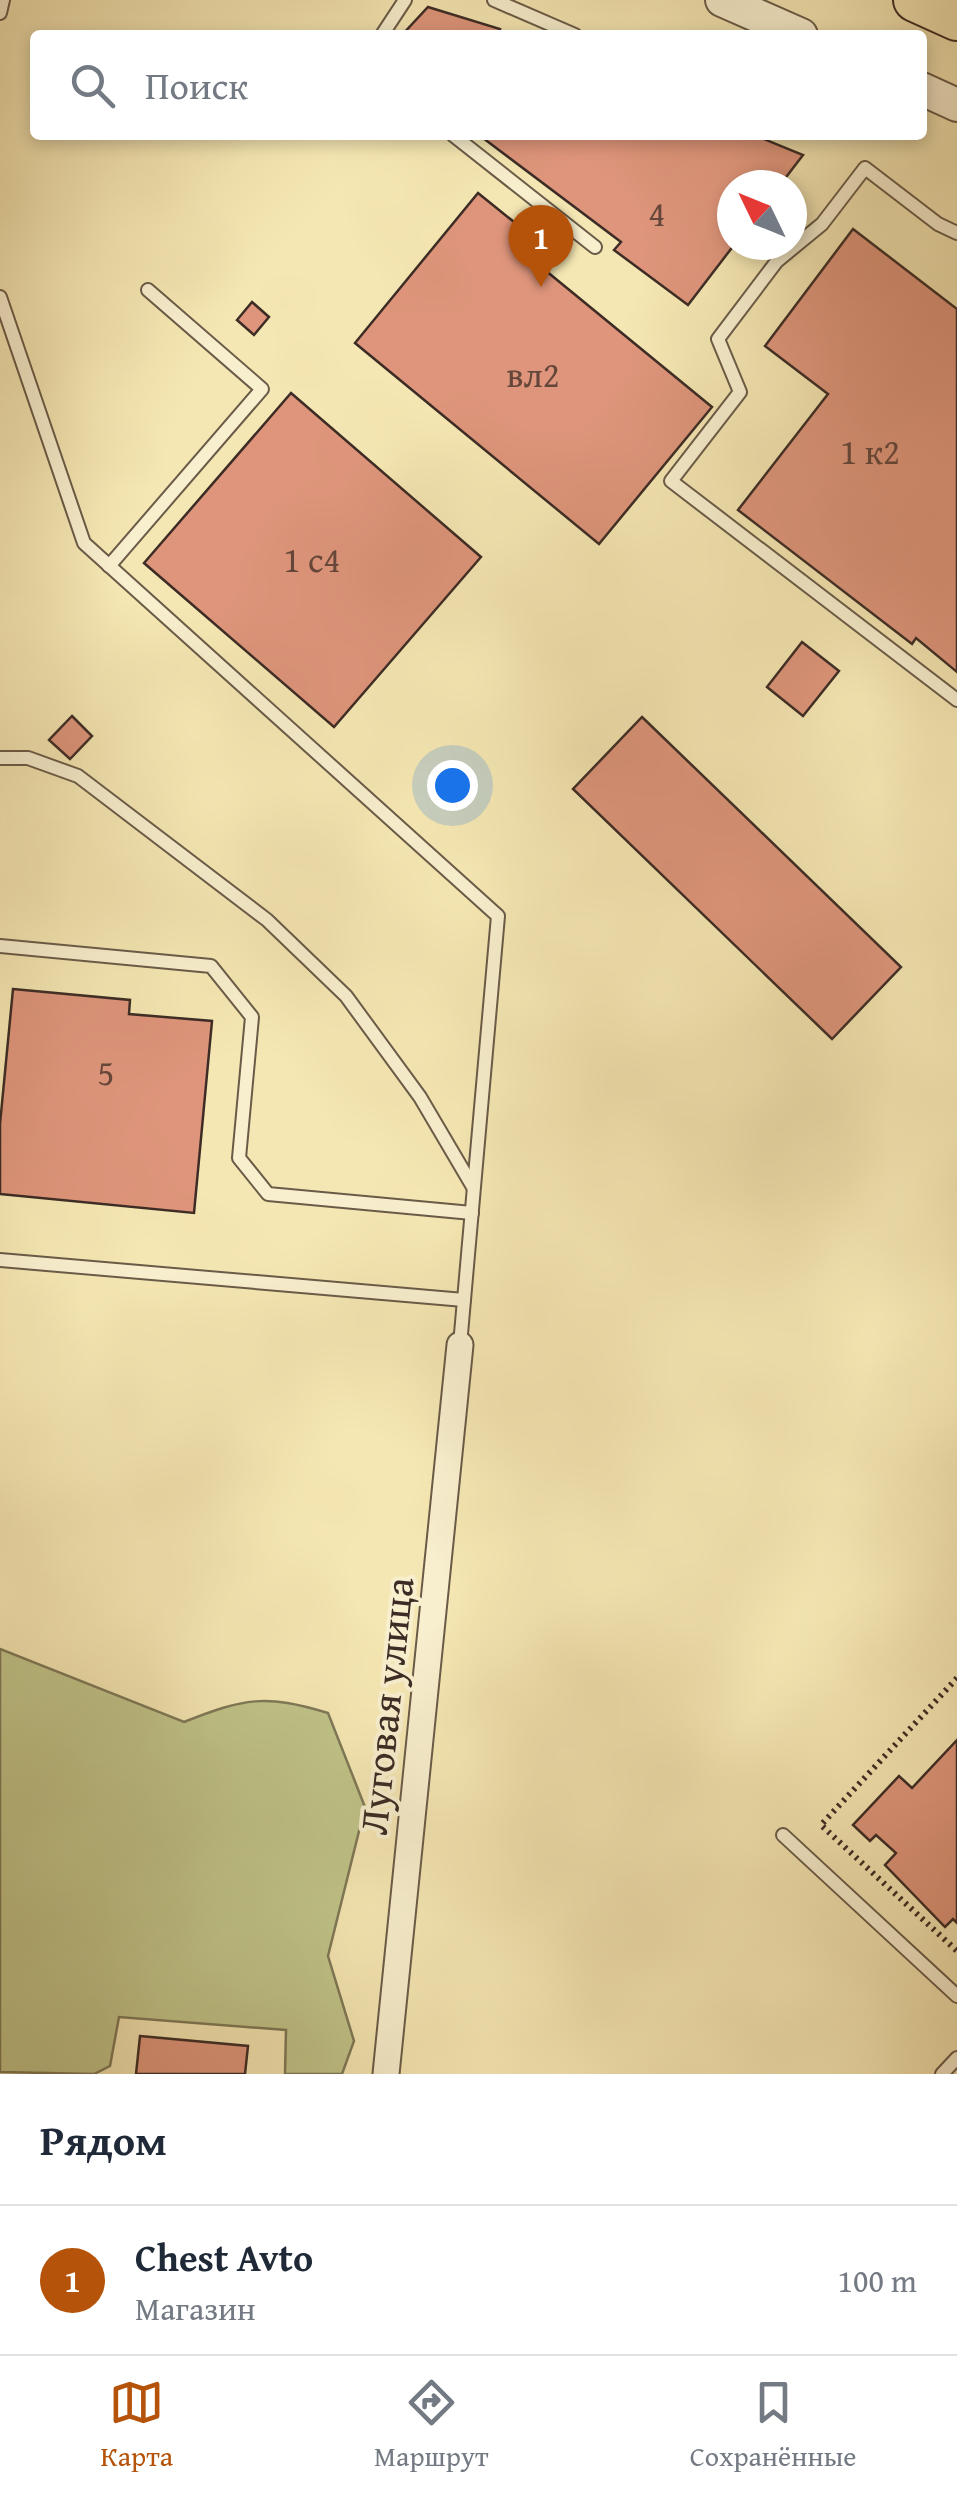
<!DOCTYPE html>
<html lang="ru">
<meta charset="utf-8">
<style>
:root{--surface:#fff;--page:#f2f2f3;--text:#1f2937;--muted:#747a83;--line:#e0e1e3;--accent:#b45309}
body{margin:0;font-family:"Gentium Book Plus",serif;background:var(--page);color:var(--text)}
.compass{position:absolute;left:717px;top:170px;width:90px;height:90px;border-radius:50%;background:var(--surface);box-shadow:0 5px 15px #0003;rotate:313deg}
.you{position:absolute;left:452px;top:785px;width:35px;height:35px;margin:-25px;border:8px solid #fff;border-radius:50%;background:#1a73e8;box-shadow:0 0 0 15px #1a73e833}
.badge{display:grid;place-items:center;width:65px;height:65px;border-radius:50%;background:var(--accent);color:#fff;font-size:32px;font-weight:700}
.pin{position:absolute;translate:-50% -82px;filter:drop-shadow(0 2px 5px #0008)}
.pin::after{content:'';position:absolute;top:52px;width:35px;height:30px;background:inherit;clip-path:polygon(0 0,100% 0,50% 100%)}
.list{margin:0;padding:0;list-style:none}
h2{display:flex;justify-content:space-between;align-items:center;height:130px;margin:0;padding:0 40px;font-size:42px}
h2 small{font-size:32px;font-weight:400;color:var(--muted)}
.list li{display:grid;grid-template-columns:65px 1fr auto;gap:30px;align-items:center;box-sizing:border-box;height:150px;padding:0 40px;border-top:2px solid var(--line)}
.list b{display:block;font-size:38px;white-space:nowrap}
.list p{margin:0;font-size:32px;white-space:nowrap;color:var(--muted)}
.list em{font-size:32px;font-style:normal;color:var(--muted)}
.icon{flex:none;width:55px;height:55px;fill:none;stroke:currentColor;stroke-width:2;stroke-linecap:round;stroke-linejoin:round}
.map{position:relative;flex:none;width:957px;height:2074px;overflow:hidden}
.search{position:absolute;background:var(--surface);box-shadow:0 5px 15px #0003;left:30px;right:30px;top:30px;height:110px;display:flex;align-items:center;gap:25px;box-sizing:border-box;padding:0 35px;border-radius:10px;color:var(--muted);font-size:38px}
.sheet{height:280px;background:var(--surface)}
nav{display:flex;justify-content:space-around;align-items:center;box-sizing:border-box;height:140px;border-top:2px solid var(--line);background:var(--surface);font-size:28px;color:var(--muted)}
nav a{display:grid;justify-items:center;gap:5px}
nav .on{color:var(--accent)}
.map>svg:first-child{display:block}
.green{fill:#c0c489;stroke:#7e7857;stroke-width:2.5}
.building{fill:#de957b;stroke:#3c2c25;stroke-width:2.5}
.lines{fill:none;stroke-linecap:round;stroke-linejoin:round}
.service-casing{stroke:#6a5b48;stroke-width:16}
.minor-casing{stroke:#6a5b48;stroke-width:29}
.tertiary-casing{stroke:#6a5b48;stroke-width:36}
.trunk-casing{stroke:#3c2c25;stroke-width:46}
.path{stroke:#3c2c25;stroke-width:6;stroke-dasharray:2.5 5;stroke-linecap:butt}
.service{stroke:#f8efce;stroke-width:12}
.minor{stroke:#f8efce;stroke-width:25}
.tertiary{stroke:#f8efce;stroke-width:32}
.trunk{stroke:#f5e7b3;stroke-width:42}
.labels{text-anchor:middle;stroke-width:8;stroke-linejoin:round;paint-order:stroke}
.number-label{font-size:35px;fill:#64463a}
.street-label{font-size:40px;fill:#3c2c25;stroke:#f8efce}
</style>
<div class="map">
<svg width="957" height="2074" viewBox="0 0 957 2074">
<rect width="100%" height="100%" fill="#f5e7b3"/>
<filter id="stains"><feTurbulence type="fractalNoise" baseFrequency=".002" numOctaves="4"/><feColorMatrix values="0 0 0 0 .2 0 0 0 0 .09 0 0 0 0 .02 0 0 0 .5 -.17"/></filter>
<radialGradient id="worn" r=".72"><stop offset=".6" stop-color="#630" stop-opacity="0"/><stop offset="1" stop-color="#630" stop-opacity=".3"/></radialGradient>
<path class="green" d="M0 1649 184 1722C245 1698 265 1694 328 1713L365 1807 328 1956 354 2041 342 2074H285L286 2030 119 2017 110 2066 94 2074 0 2072Z"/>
<g class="building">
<polygon points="428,7 500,29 498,35 402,35"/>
<polygon points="479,135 754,135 803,155 780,185 732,185 734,245 688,305 614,250 621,242"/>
<polygon points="478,193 545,247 534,261 712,407 599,544 355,343"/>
<polygon points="853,229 957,309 957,672 916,638 912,644 738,510 828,394 765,346"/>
<polygon points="252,302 269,317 254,335 237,320"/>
<polygon points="291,393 481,557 334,727 144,563"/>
<polygon points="802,642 839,671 803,716 767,687"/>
<polygon points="72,716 92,736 70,759 49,740"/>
<polygon points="642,717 901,967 832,1039 573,789"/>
<polygon points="13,989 130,1000 129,1014 212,1021 194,1213 0,1194 0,1124"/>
<polygon points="957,1740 957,1923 953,1919 945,1927 885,1865 896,1853 876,1835 870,1841 853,1825 899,1776 912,1788"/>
<polygon points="140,2036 248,2046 245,2074 136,2074"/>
</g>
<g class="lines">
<g class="service-casing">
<g id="service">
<polyline points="494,0 575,35"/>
<polyline points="0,13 3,0"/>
<polyline points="382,35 405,0"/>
<polyline points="453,135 595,247"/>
<polyline points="957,233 938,224 865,168 822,224 777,261 718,339 740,392 671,481 957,700"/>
<polyline points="0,297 84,543 498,916 460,1345"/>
<polyline points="109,566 262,389 148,290"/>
<polyline points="0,758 28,758 78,776 267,920 346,996 420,1097 473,1187"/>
<polyline points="0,946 211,966 252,1017 239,1158 268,1194 472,1213"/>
<polyline points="0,1260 464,1300"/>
<polyline points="783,1835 957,1996"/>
<polyline points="942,2074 957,2058"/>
</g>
</g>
<g class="minor-casing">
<polyline id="minor" points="386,2074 460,1345"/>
</g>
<g class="tertiary-casing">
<g id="tertiary">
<polyline points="722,0 801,35"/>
<polyline points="922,89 957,105"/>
</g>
</g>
<g class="trunk-casing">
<polyline id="trunk" points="915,0 957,19"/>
</g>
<polyline class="path" points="957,1678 821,1825 957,1951"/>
<use href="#service" class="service"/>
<use href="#minor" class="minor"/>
<use href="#tertiary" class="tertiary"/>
<use href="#trunk" class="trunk"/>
</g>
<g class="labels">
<g class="number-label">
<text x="657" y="226">4</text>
<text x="533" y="387">вл2</text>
<text x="870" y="464">1 к2</text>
<text x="312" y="572">1 с4</text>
<text x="106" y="1085">5</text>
</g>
<g class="street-label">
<text transform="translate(386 1706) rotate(-84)" y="14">Луговая улица</text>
</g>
</g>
<rect width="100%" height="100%" filter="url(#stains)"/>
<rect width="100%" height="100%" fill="url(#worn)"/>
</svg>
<svg class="compass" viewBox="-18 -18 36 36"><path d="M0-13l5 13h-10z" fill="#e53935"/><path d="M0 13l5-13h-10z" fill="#747a83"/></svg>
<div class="you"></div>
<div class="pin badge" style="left:541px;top:287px">1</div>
<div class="search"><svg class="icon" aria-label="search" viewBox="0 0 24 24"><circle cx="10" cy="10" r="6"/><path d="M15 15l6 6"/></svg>Поиск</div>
</div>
<section class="sheet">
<h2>Рядом<small></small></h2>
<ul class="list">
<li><span class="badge">1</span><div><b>Chest Avto</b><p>Магазин</p></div><em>100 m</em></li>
</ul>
</section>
<nav>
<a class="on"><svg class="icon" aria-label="map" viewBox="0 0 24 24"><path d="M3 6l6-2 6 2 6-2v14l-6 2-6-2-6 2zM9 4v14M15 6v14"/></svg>Карта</a>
<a><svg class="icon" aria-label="directions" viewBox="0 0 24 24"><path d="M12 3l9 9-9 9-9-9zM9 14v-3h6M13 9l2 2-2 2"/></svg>Маршрут</a>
<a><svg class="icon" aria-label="saved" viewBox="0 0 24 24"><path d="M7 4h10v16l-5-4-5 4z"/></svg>Сохранённые</a>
</nav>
